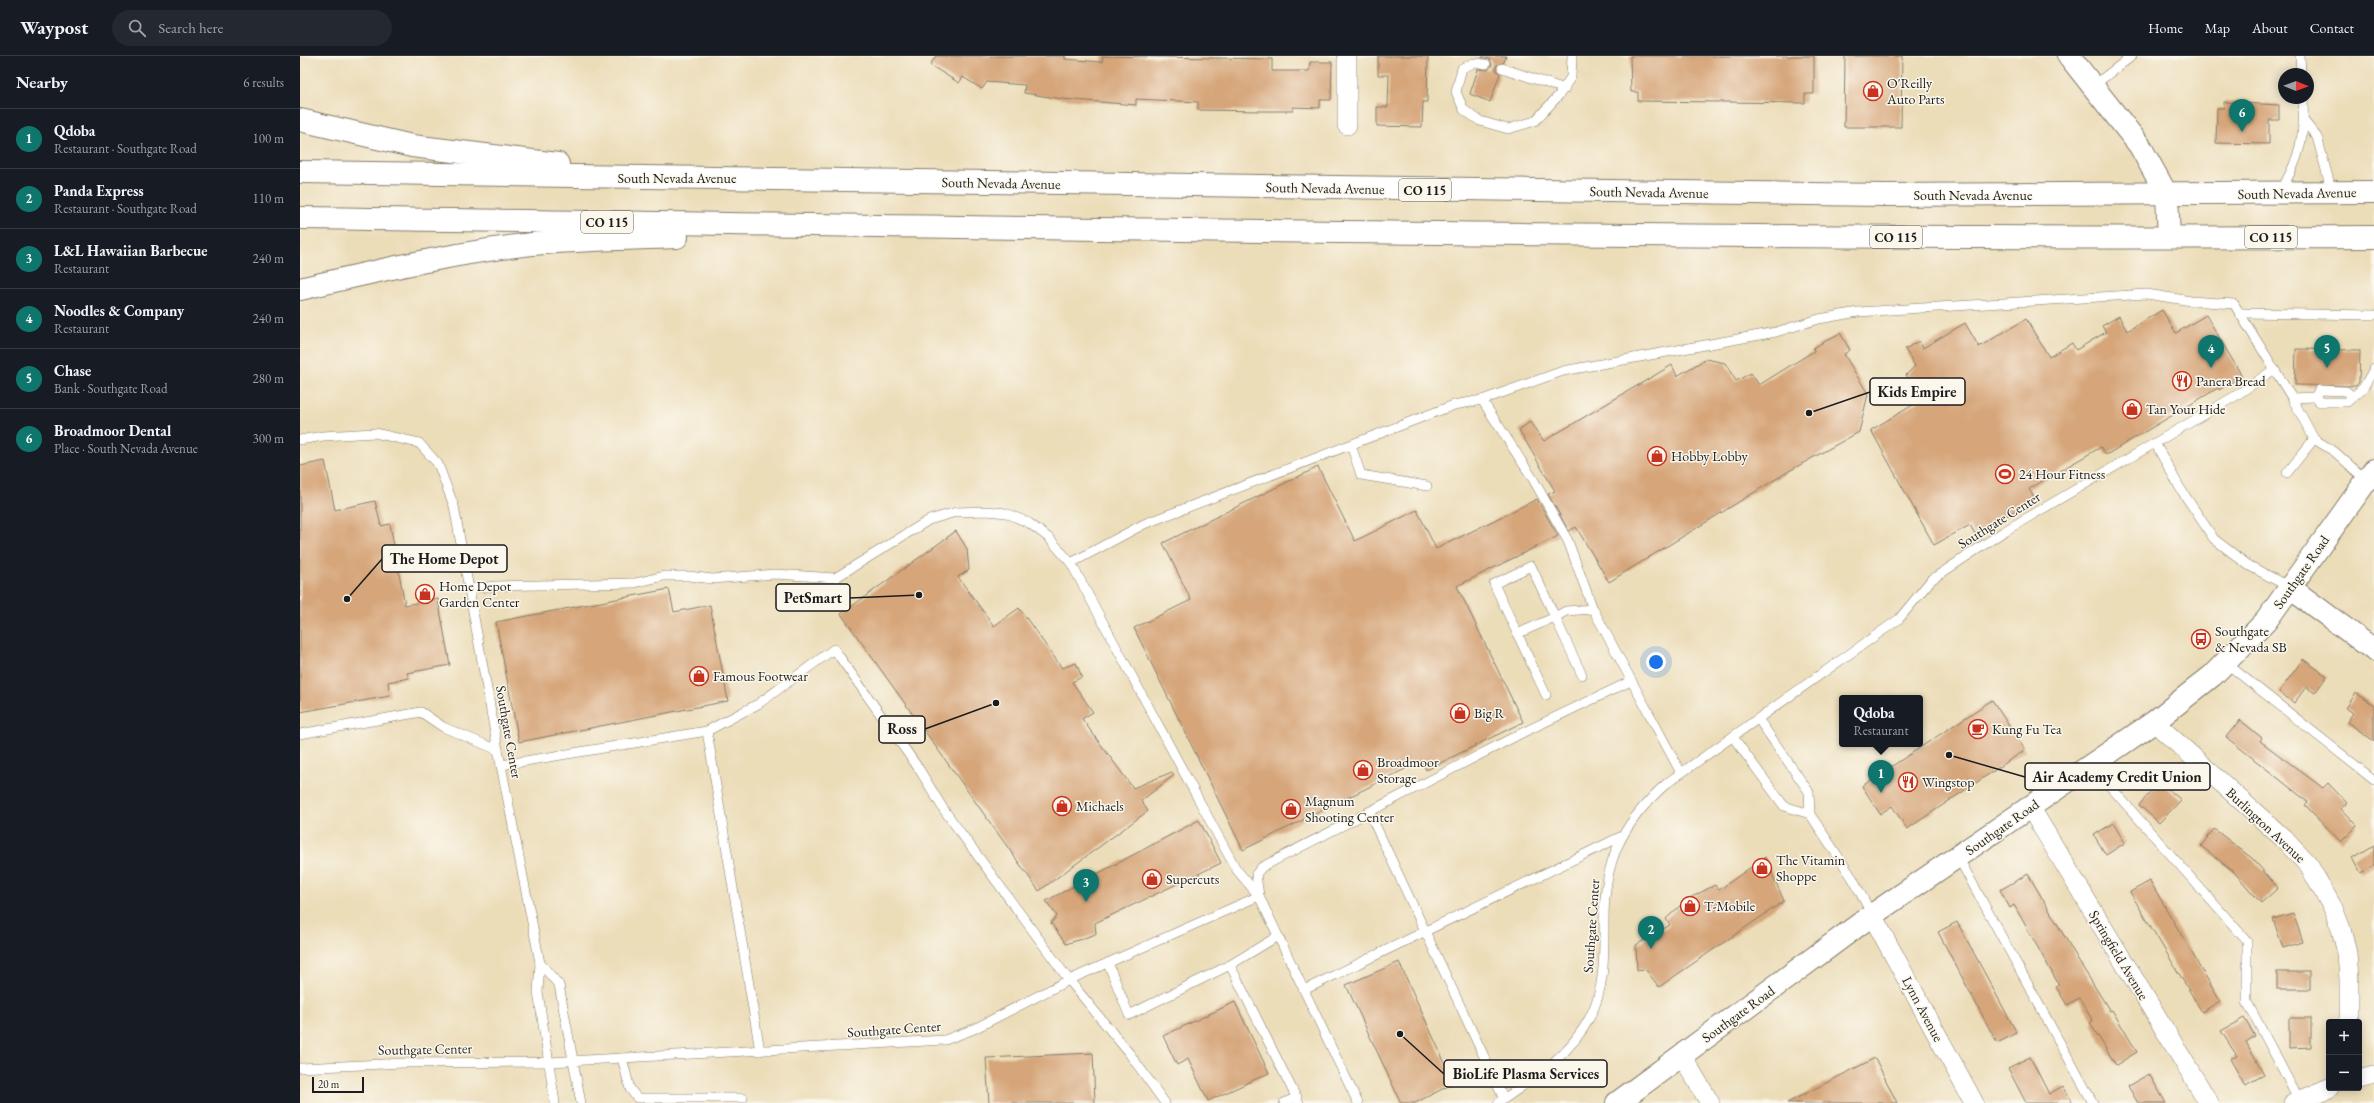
<!DOCTYPE html>
<meta charset="utf-8">
<style>
:root{--surface:#171b24;--page:#242831;--text:#f1f3f6;--muted:#9ea1a6;--line:#363941;--accent:#0f766e}
body{margin:0;font-family:"EB Garamond",serif;background:var(--page);color:var(--text)}
.controls{position:absolute;right:12px;bottom:12px;display:grid;overflow:hidden;border-radius:4px;box-shadow:0 2px 10px #0003}
.controls button{width:36px;height:36px;display:grid;place-items:center;padding:0;border:0;border-bottom:1px solid var(--line);background:var(--surface);color:var(--text);font:20px sans-serif}
.compass{position:absolute;left:1978px;top:12px;width:36px;height:36px;border-radius:50%;background:var(--surface);box-shadow:0 2px 10px #0003;rotate:91deg}
.scale{position:absolute;left:12px;bottom:10px;width:52px;box-sizing:border-box;padding-left:4px;border:2px solid #1c1c1c;border-top:0;font-size:11px;line-height:14px;white-space:nowrap;color:#1c1c1c;-webkit-text-stroke:3px #fbf7ec;paint-order:stroke}
.you{position:absolute;left:1356px;top:606px;width:14px;height:14px;margin:-10px;border:3px solid #fff;border-radius:50%;background:#1a73e8;box-shadow:0 0 0 6px #1a73e833}
.badge{display:grid;place-items:center;width:26px;height:26px;border-radius:50%;background:var(--accent);color:#fff;font-size:13px;font-weight:700}
.pin{position:absolute;translate:-50% -33px;filter:drop-shadow(0 1px 2px #0008)}
.pin::after{content:'';position:absolute;top:21px;width:14px;height:12px;background:inherit;clip-path:polygon(0 0,100% 0,50% 100%)}
.popup{position:absolute;left:1539px;top:639px;width:84px;height:52px;box-sizing:border-box;display:grid;place-content:center;border-radius:4px;background:var(--surface);filter:drop-shadow(0 1px 3px #0005);font-size:13px;white-space:nowrap;color:var(--muted)}
.popup b{font-size:15px;color:var(--text)}
.popup::after{content:'';position:absolute;left:50%;top:100%;margin-left:-8px;border:8px solid transparent;border-top-color:var(--surface)}
.list{margin:0;padding:0;list-style:none}
h2{display:flex;justify-content:space-between;align-items:center;height:52px;margin:0;padding:0 16px;font-size:17px}
h2 small{font-size:13px;font-weight:400;color:var(--muted)}
.list li{display:grid;grid-template-columns:26px 1fr auto;gap:12px;align-items:center;box-sizing:border-box;height:60px;padding:0 16px;border-top:1px solid var(--line)}
.list b{display:block;font-size:15px;white-space:nowrap}
.list p{margin:0;font-size:13px;white-space:nowrap;color:var(--muted)}
.list em{font-size:13px;font-style:normal;color:var(--muted)}
.icon{flex:none;width:22px;height:22px;fill:none;stroke:currentColor;stroke-width:2;stroke-linecap:round;stroke-linejoin:round}
.map{position:relative;flex:none;width:2074px;height:1047px;overflow:hidden}
header{display:flex;align-items:center;gap:24px;box-sizing:border-box;height:56px;padding:0 20px;background:var(--surface);border-bottom:1px solid var(--line)}
header strong{font-size:19px}
nav{display:flex;gap:22px;margin-inline-start:auto;font-size:14px}
.search{width:280px;height:36px;background:var(--page);display:flex;align-items:center;gap:10px;box-sizing:border-box;padding:0 14px;border-radius:22px;color:var(--muted);font-size:15px}
main{display:flex}
aside{flex:1;background:var(--surface)}
.map>svg:first-child{display:block}
.building{fill:#d6a579}
.lines{fill:none;stroke-linecap:round;stroke-linejoin:round}
.service-casing{stroke:#847c6a;stroke-width:10}
.minor-casing{stroke:#847c6a;stroke-width:20}
.tertiary-casing{stroke:#847c6a;stroke-width:24}
.trunk-casing{stroke:#847c6a;stroke-width:24}
.service{stroke:#fff;stroke-width:9}
.minor{stroke:#fff;stroke-width:19}
.tertiary{stroke:#fff;stroke-width:22}
.trunk{stroke:#fff;stroke-width:22}
.labels{text-anchor:middle;stroke-width:3;stroke-linejoin:round;paint-order:stroke}
.shield{fill:#fbf7ec;stroke:#5f5e5a;stroke-width:1}
.shield-label{font-size:13px;font-weight:bold;fill:#1c1c1c}
.poi-label{font-size:14px;fill:#1c1c1c;stroke:#fbf7ec;text-anchor:start}
.street-label{font-size:14px;fill:#1c1c1c;stroke:#fbf7ec}
.leader{fill:none;stroke:#1c1c1c;stroke-width:1.5}
.callout-dot{fill:#1c1c1c;stroke:#fbf7ec;stroke-width:1.5}
.callout{fill:#fbf7ec;stroke:#1c1c1c;stroke-width:1.5}
.callout-label{font-size:15px;text-anchor:middle;font-weight:bold;fill:#1c1c1c}
</style>
<header>
<strong>Waypost</strong>
<div class="search"><svg class="icon" aria-label="search" viewBox="0 0 24 24"><circle cx="10" cy="10" r="6"/><path d="M15 15l6 6"/></svg>Search here</div>
<nav><a>Home</a><a>Map</a><a>About</a><a>Contact</a></nav>
</header>
<main>
<aside>
<h2>Nearby<small>6 results</small></h2>
<ul class="list">
<li><span class="badge">1</span><div><b>Qdoba</b><p>Restaurant · Southgate Road</p></div><em>100 m</em></li>
<li><span class="badge">2</span><div><b>Panda Express</b><p>Restaurant · Southgate Road</p></div><em>110 m</em></li>
<li><span class="badge">3</span><div><b>L&amp;L Hawaiian Barbecue</b><p>Restaurant</p></div><em>240 m</em></li>
<li><span class="badge">4</span><div><b>Noodles &amp; Company</b><p>Restaurant</p></div><em>240 m</em></li>
<li><span class="badge">5</span><div><b>Chase</b><p>Bank · Southgate Road</p></div><em>280 m</em></li>
<li><span class="badge">6</span><div><b>Broadmoor Dental</b><p>Place · South Nevada Avenue</p></div><em>300 m</em></li>
</ul>
</aside>
<div class="map">
<svg width="2074" height="1047" viewBox="0 0 2074 1047">
<rect width="100%" height="100%" fill="#fbf7ec"/>
<filter id="ink" filterUnits="userSpaceOnUse"><feTurbulence type="fractalNoise" baseFrequency=".025" numOctaves="2"/><feDisplacementMap in="SourceGraphic" scale="8" xChannelSelector="R" yChannelSelector="G"/><feConvolveMatrix kernelMatrix="1 2 1 2 8 2 1 2 1" color-interpolation-filters="sRGB"/></filter>
<filter id="wash" filterUnits="userSpaceOnUse"><feTurbulence type="fractalNoise" baseFrequency=".012" numOctaves="4" result="noise"/><feDisplacementMap in="SourceGraphic" scale="16" xChannelSelector="R" yChannelSelector="G"/><feGaussianBlur stdDeviation="0.9" result="paint"/><feColorMatrix in="noise" values="0 0 0 0 0 0 0 0 0 0 0 0 0 0 0 0 0 1.4 0 .05"/><feComposite in="paint" operator="in"/></filter>
<g filter="url(#wash)">
<rect width="100%" height="100%" fill="#ecddb9"/>
<g id="blocks">
<g class="building">
<polygon points="636,0 765,0 765,3 802,6 803,0 972,3 972,15 1009,15 1010,6 1032,6 1031,44 1020,44 1020,52 993,51 993,55 963,55 898,54 898,46 836,43 836,49 762,43 724,37 725,29 687,26 682,33 663,21 659,27 630,9"/>
<polygon points="1078,0 1128,0 1127,46 1123,46 1122,71 1077,70 1077,51 1088,51 1089,19 1078,19"/>
<polygon points="1183,0 1206,0 1204,6 1196,10 1196,14 1200,18 1190,46 1170,38 1178,13 1188,14 1192,9 1190,3 1182,2"/>
<polygon points="1330,0 1514,0 1514,38 1505,38 1505,47 1338,45 1338,36 1331,36"/>
<polygon points="1545,0 1602,0 1601,71 1544,71"/>
<polygon points="1924,46 1979,49 1979,64 1969,64 1969,88 1916,87 1917,52 1924,52"/>
<polygon points="1862,254 1876,277 1906,259 1942,320 1919,334 1918,332 1806,399 1801,391 1729,433 1735,443 1675,478 1670,469 1634,489 1571,374 1623,343 1606,319 1615,310 1605,293 1619,285 1623,292 1665,267 1679,291 1726,263 1749,301 1772,287 1776,294 1806,276 1802,270 1819,260 1827,275"/>
<polygon points="1540,277 1550,294 1544,298 1568,338 1559,376 1489,415 1309,526 1276,471 1269,475 1248,438 1255,435 1219,374 1230,366 1244,385 1372,309 1377,320 1406,303 1425,307 1436,325 1451,317 1459,329 1514,295 1513,292"/>
<polygon points="1996,293 2060,294 2059,326 2056,330 1995,329"/>
<polygon points="25,405 35,454 75,445 81,470 90,468 105,549 138,543 150,609 107,617 109,622 88,626 90,640 0,656 0,410"/>
<polygon points="1018,411 1055,485 1117,454 1136,493 1237,443 1258,480 1157,530 1223,666 1126,714 1121,705 943,794 834,572 891,544 863,487"/>
<polygon points="656,475 667,493 669,514 658,521 694,570 719,552 762,612 776,607 782,621 772,626 793,656 782,663 833,732 872,716 874,719 841,745 848,755 739,835 541,558"/>
<polygon points="369,533 374,556 410,549 428,645 219,686 196,566"/>
<polygon points="2003,603 2027,620 2015,637 2006,631 1994,647 1979,636"/>
<polygon points="2056,637 2074,649 2074,685 2047,666 2053,657 2046,652"/>
<polygon points="1692,644 1725,694 1607,773 1592,750 1580,758 1562,730"/>
<polygon points="1940,664 1962,682 1960,685 2023,732 2028,727 2047,747 2041,753 2057,770 2041,786 2005,749 2008,746 1926,681"/>
<polygon points="1860,726 1881,744 1859,767 1839,749"/>
<polygon points="899,764 921,807 795,867 796,878 766,888 751,867 757,860 746,845"/>
<polygon points="1813,767 1825,787 1806,799 1794,779"/>
<polygon points="1914,773 1953,803 1978,832 1961,847 1934,816 1901,790"/>
<polygon points="2074,789 2074,809 2061,817 2053,802"/>
<polygon points="1465,801 1484,845 1359,931 1345,913 1337,914 1336,889 1370,869 1366,863 1386,844 1415,829 1419,834"/>
<polygon points="1728,818 1783,912 1810,955 1812,954 1837,996 1816,1009 1790,967 1793,965 1779,942 1767,949 1756,931 1759,929 1714,849 1710,852 1700,834"/>
<polygon points="1850,825 1920,945 1902,956 1830,836"/>
<polygon points="1993,857 2003,886 1983,892 1973,863"/>
<polygon points="1657,866 1717,977 1697,987 1638,876"/>
<polygon points="1099,906 1154,1027 1115,1047 1101,1047 1046,929"/>
<rect x="1977" y="916" width="33" height="17"/>
<polygon points="935,946 969,1017 908,1045 888,1003 877,1009 863,980"/>
<polygon points="1944,962 1955,980 1946,986 1964,1019 1945,1029 1930,1003 1937,1000 1921,975"/>
<polygon points="1989,962 2011,962 2011,991 1989,992"/>
<polygon points="793,997 795,1047 689,1047 686,1002"/>
<polygon points="1730,1001 1749,1038 1763,1030 1773,1047 1726,1047 1708,1012"/>
<polygon points="1575,1002 1597,1047 1487,1047"/>
<polygon points="1849,1018 1856,1030 1866,1047 1838,1047 1828,1030"/>
</g>
</g>
</g>
<g filter="url(#ink)">
<use href="#blocks" fill-opacity="0" stroke="#847c6a" stroke-width="1"/>
<g class="lines">
<g class="service-casing">
<g id="service">
<polyline points="2000,0 2001,18"/>
<polyline points="1186,8 1174,7 1162,12 1156,36 1164,54 1180,65 1208,73 1235,65 1259,39 1271,21 1272,0"/>
<polyline points="1202,12 1265,33"/>
<polyline points="1793,30 1832,0"/>
<polyline points="2004,65 2017,81 2032,136"/>
<path d="M1980 135C2000 104 2005 79 2003 42"/>
<polyline points="1940,257 2074,259"/>
<polyline points="2015,341 2020,346 2047,346 2063,332 2074,313"/>
<polyline points="2015,341 2019,334 2046,335 2052,340"/>
<polyline points="1992,342 2015,341"/>
<polyline points="0,384 23,380 75,377 119,387 138,408 154,450 198,694 240,907 238,936 255,1047"/>
<polyline points="1855,387 1880,432 1914,483 1948,509 1989,531"/>
<polyline points="1051,389 1061,419 1127,430"/>
<polyline points="1987,417 2014,383"/>
<polyline points="169,533 196,530 335,527 364,520 389,520 412,523 475,518 535,522 629,464 656,456 687,455 706,457 729,467 749,482 771,507"/>
<polyline points="1217,578 1255,561 1282,619"/>
<polyline points="1926,607 2074,724"/>
<polyline points="1246,639 1194,528 1231,510 1255,561 1266,555 1293,553"/>
<polyline points="1459,664 1509,736 1510,758 1553,823 1572,859"/>
<polyline points="407,675 460,995"/>
<polyline points="0,678 121,656 143,671 198,694"/>
<polyline points="1433,681 1484,750 1510,758"/>
<polyline points="201,709 407,675 458,648 534,593 619,713 644,754 769,924 959,840"/>
<polyline points="1791,709 1947,885 1947,946 1999,1044"/>
<polyline points="1381,717 1293,553 1268,485 1233,423 1182,344 1263,315 1476,276 1519,263 1558,256 1847,238 1891,245 1934,248 1992,342 2014,383 2035,396 2066,424"/>
<polyline points="1069,756 1204,1043"/>
<polyline points="1658,801 1793,1047"/>
<polyline points="959,840 956,818 962,811 1220,678 1331,625"/>
<polyline points="240,907 259,929 281,1047"/>
<polyline points="808,907 829,959 930,909 999,1047"/>
<polyline points="930,909 978,880"/>
<polyline points="1004,934 1320,781"/>
<polyline points="322,1002 330,1033 337,1042 443,1042"/>
<polyline points="0,1012 104,1007 250,1006 645,984 674,973 769,924 829,997 865,1047"/>
<polyline points="984,1047 997,1041"/>
<polyline points="1058,1047 959,840 936,813 771,507 844,468 1154,349 1182,344"/>
<path d="M1198 1047C1233 1023 1270 1000 1290 961 1305 932 1304 900 1304 869 1303 806 1321 768 1367 727L1599 563 1631 524 1703 476 1937 339 1973 314"/>
</g>
</g>
<g class="minor-casing">
<g id="minor">
<polyline points="1047,0 1047,69"/>
<polyline points="1854,666 1983,782 2009,810 2033,852 2041,873 2047,897 2049,923 2049,966"/>
<polyline points="1730,751 1909,1047"/>
<polyline points="1572,859 1674,1047"/>
<polyline points="1382,1000 1410,1047"/>
<polyline points="2059,1023 2074,1019"/>
<polyline points="1993,1047 2029,1032"/>
</g>
</g>
<g class="tertiary-casing">
<g id="tertiary">
<polyline points="1769,0 1840,90 1867,139 1869,181"/>
<polyline points="1989,531 2074,594"/>
<polyline points="1317,1047 1572,859 1854,666 1913,619 1966,565 2074,414"/>
</g>
</g>
<g class="trunk-casing">
<g id="trunk">
<polyline points="0,64 112,90 258,108"/>
<polyline points="0,116 1584,139 2074,136"/>
<path d="M0 162C691 171 1383 184 2074 181"/>
<path d="M0 233C77 215 153 197 232 188 280 183 329 183 377 181"/>
</g>
</g>
<use href="#service" class="service"/>
<use href="#minor" class="minor"/>
<use href="#tertiary" class="tertiary"/>
<use href="#trunk" class="trunk"/>
</g>
</g>
<defs>
<g id="shop-ring" transform="scale(1)"><circle r="9.5" fill="#fbf7ec" stroke="#c8321e" stroke-width="1.5"/><path d="M-5-2.5h2.3a2.7 3.5 0 0 1 5.4 0H5L5.5 6h-11ZM-1.5-2.5h3a1.5 2.3 0 0 0-3 0Z" fill="#c8321e"/></g>
<g id="restaurant-ring" transform="scale(1)"><circle r="9.5" fill="#fbf7ec" stroke="#c8321e" stroke-width="1.5"/><path d="M-5-6h1v4h1v-4h1v4h1v-4h1v5L-1.5 .5V6h-2V.5L-5-1ZM5-6V6H3V1.5H1.5Q1.5-4 5-6Z" fill="#c8321e"/></g>
<g id="stadium-ring" transform="scale(1)"><circle r="9.5" fill="#fbf7ec" stroke="#c8321e" stroke-width="1.5"/><path d="M0-5a6.5 5 0 1 0 0 10a6.5 5 0 1 0 0-10ZM-3.5-1.8h7v3.6h-7Z" fill="#c8321e"/></g>
<g id="bus-ring" transform="scale(1)"><circle r="9.5" fill="#fbf7ec" stroke="#c8321e" stroke-width="1.5"/><path d="M-5-6H5V4H4V6H2V4H-2V6H-4V4H-5ZM-3.5-4V0h7V-4ZM-3.5 1.2v1.5H-2V1.2ZM2 1.2v1.5H3.5V1.2Z" fill="#c8321e"/></g>
<g id="cafe-ring" transform="scale(1)"><circle r="9.5" fill="#fbf7ec" stroke="#c8321e" stroke-width="1.5"/><path d="M-5.5-4.5H6V0H3Q3 3.5 0 3.5H-2.5Q-5.5 3.5-5.5 0ZM3-3.2v2h1.7v-2ZM-6 4.5H4V6H-6Z" fill="#c8321e"/></g>
</defs>
<g fill-rule="evenodd">
<use href="#shop-ring" x="1573" y="35"/>
<use href="#restaurant-ring" x="1882" y="325"/>
<use href="#shop-ring" x="1832" y="353"/>
<use href="#shop-ring" x="1357" y="400"/>
<use href="#stadium-ring" x="1705" y="418"/>
<use href="#shop-ring" x="125" y="538"/>
<use href="#bus-ring" x="1901" y="583"/>
<use href="#shop-ring" x="399" y="620"/>
<use href="#shop-ring" x="1160" y="657"/>
<use href="#cafe-ring" x="1678" y="673"/>
<use href="#shop-ring" x="1063" y="714"/>
<use href="#restaurant-ring" x="1608" y="726"/>
<use href="#shop-ring" x="762" y="750"/>
<use href="#shop-ring" x="991" y="753"/>
<use href="#shop-ring" x="1462" y="812"/>
<use href="#shop-ring" x="852" y="823"/>
<use href="#shop-ring" x="1390" y="850"/>
</g>
<g class="labels">
<g class="shield">
<rect x="1099" y="123" width="52" height="22" rx="3"/>
<rect x="281" y="155" width="52" height="22" rx="3"/>
<rect x="1570" y="170" width="52" height="22" rx="3"/>
<rect x="1945" y="170" width="52" height="22" rx="3"/>
</g>
<g class="shield-label">
<text x="1125" y="139">CO 115</text>
<text x="307" y="171">CO 115</text>
<text x="1596" y="186">CO 115</text>
<text x="1971" y="186">CO 115</text>
</g>
<g class="poi-label">
<text x="1587" y="32">O'Reilly<tspan x="1587" dy="16">Auto Parts</tspan></text>
<text x="1896" y="330">Panera Bread</text>
<text x="1846" y="358">Tan Your Hide</text>
<text x="1371" y="405">Hobby Lobby</text>
<text x="1719" y="423">24 Hour Fitness</text>
<text x="139" y="535">Home Depot<tspan x="139" dy="16">Garden Center</tspan></text>
<text x="1915" y="580">Southgate<tspan x="1915" dy="16">&amp; Nevada SB</tspan></text>
<text x="413" y="625">Famous Footwear</text>
<text x="1174" y="662">Big R</text>
<text x="1692" y="678">Kung Fu Tea</text>
<text x="1077" y="711">Broadmoor<tspan x="1077" dy="16">Storage</tspan></text>
<text x="1622" y="731">Wingstop</text>
<text x="1005" y="750">Magnum<tspan x="1005" dy="16">Shooting Center</tspan></text>
<text x="776" y="755">Michaels</text>
<text x="1476" y="809">The Vitamin<tspan x="1476" dy="16">Shoppe</tspan></text>
<text x="866" y="828">Supercuts</text>
<text x="1404" y="855">T-Mobile</text>
</g>
<g class="street-label">
<text x="377" y="127">South Nevada Avenue</text>
<text transform="translate(701 127) rotate(1)" y="5">South Nevada Avenue</text>
<text transform="translate(1025 132) rotate(1)" y="5">South Nevada Avenue</text>
<text transform="translate(1349 136) rotate(1)" y="5">South Nevada Avenue</text>
<text transform="translate(1997 137) rotate(-1)" y="5">South Nevada Avenue</text>
<text x="1673" y="144">South Nevada Avenue</text>
<text transform="translate(1699 464) rotate(-32)" y="5">Southgate Center</text>
<text transform="translate(2001 516) rotate(-55)" y="5">Southgate Road</text>
<text transform="translate(209 676) rotate(80)" y="5">Southgate Center</text>
<text transform="translate(1966 769) rotate(43)" y="5">Burlington Avenue</text>
<text transform="translate(1702 771) rotate(-35)" y="5">Southgate Road</text>
<text transform="translate(1291 870) rotate(-86)" y="5">Southgate Center</text>
<text transform="translate(1819 899) rotate(59)" y="5">Springfield Avenue</text>
<text transform="translate(1623 953) rotate(62)" y="5">Lynn Avenue</text>
<text transform="translate(1438 958) rotate(-36)" y="5">Southgate Road</text>
<text transform="translate(594 973) rotate(-4)" y="5">Southgate Center</text>
<text transform="translate(125 993) rotate(-1)" y="5">Southgate Center</text>
</g>
</g>
<path class="leader" d="M1509 357L1570 336M47 543L82 503M619 539L550 542M696 647L625 673M1649 699L1725 721M1100 978L1144 1018"/>
<g class="callout-dot">
<circle cx="1509" cy="357" r="4"/>
<circle cx="47" cy="543" r="4"/>
<circle cx="619" cy="539" r="4"/>
<circle cx="696" cy="647" r="4"/>
<circle cx="1649" cy="699" r="4"/>
<circle cx="1100" cy="978" r="4"/>
</g>
<g class="callout">
<rect x="1570" y="322" width="95" height="27" rx="4"/>
<rect x="82" y="489" width="125" height="27" rx="4"/>
<rect x="476" y="528" width="74" height="27" rx="4"/>
<rect x="579" y="660" width="46" height="27" rx="4"/>
<rect x="1725" y="707" width="185" height="27" rx="4"/>
<rect x="1144" y="1004" width="163" height="27" rx="4"/>
</g>
<g class="callout-label">
<text x="1617" y="341">Kids Empire</text>
<text x="144" y="508">The Home Depot</text>
<text x="513" y="547">PetSmart</text>
<text x="602" y="678">Ross</text>
<text x="1817" y="726">Air Academy Credit Union</text>
<text x="1226" y="1023">BioLife Plasma Services</text>
</g>
</svg>
<div class="controls">
<button>+</button>
<button>−</button>
</div>
<svg class="compass" viewBox="-18 -18 36 36"><path d="M0-13l5 13h-10z" fill="#e53935"/><path d="M0 13l5-13h-10z" fill="#9ea1a6"/></svg>
<div class="scale">20 m</div>
<div class="you"></div>
<div class="pin badge" style="left:1581px;top:737px">1</div>
<div class="popup"><b>Qdoba</b>Restaurant</div>
<div class="pin badge" style="left:1351px;top:893px">2</div>
<div class="pin badge" style="left:786px;top:846px">3</div>
<div class="pin badge" style="left:1911px;top:312px">4</div>
<div class="pin badge" style="left:2027px;top:312px">5</div>
<div class="pin badge" style="left:1942px;top:76px">6</div>
</div>
</main>
